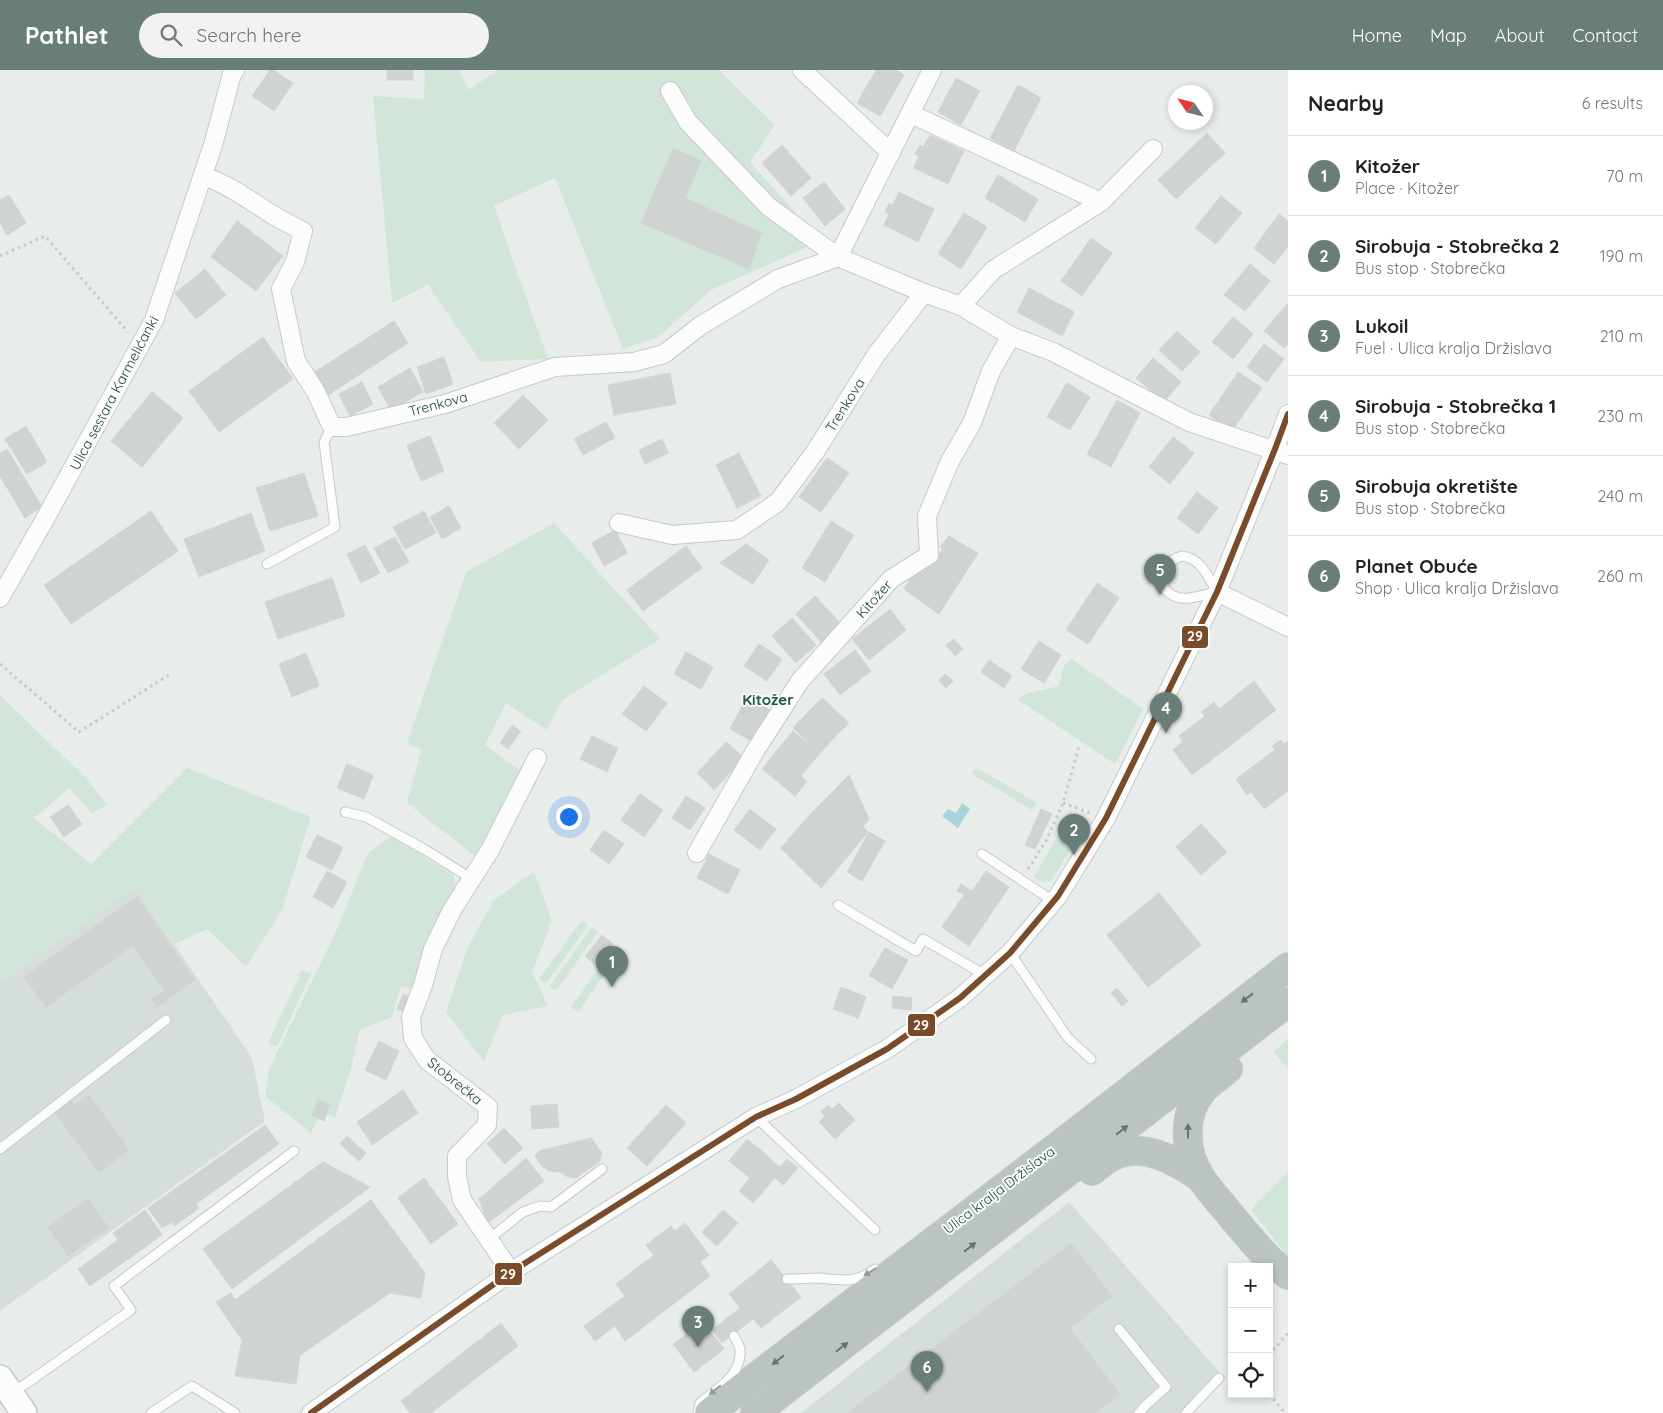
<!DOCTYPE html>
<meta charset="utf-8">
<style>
:root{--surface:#fff;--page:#f2f2f2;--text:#222;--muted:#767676;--line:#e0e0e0;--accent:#697e78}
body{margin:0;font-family:Quicksand,sans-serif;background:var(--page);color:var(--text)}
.controls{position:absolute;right:15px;bottom:15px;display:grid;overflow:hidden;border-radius:0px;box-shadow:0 2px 8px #0003}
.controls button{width:45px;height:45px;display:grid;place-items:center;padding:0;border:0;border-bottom:1px solid var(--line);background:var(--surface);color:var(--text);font:25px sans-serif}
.compass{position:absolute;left:1168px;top:15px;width:45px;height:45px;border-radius:50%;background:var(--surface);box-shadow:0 2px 8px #0003;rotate:305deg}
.you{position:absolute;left:568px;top:746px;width:18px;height:18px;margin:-12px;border:4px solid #fff;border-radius:50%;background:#1a73e8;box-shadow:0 0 0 8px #1a73e833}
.badge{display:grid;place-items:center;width:32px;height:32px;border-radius:50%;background:var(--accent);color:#fff;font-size:16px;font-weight:700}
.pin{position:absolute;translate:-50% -41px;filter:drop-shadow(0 1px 2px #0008)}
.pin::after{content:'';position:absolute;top:26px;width:18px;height:15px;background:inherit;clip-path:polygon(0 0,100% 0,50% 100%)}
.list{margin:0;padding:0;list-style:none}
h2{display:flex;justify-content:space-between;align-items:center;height:65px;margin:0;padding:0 20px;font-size:21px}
h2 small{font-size:16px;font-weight:400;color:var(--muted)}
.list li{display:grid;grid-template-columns:32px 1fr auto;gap:15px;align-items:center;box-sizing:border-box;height:80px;padding:0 20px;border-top:1px solid var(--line)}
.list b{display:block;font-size:19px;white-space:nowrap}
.list p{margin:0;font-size:16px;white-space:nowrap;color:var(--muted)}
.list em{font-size:16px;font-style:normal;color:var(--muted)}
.icon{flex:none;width:28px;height:28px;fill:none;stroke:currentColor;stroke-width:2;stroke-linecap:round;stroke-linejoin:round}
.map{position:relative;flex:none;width:1288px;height:1343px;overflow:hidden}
header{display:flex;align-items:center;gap:30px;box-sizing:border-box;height:70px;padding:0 25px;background:var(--accent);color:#fff}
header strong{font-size:24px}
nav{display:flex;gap:28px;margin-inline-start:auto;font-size:18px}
.search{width:350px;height:45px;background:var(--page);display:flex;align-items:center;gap:12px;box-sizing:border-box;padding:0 18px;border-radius:28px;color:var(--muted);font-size:19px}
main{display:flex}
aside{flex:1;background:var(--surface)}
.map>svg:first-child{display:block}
.built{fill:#d6dedb}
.green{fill:#d1e6d8}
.water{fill:#a9d4db}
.building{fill:#cfd4d2;stroke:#d1d6d4}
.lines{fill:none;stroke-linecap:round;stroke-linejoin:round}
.lane-casing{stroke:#c5cac8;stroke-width:11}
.street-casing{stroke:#c5cac8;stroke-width:20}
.secondary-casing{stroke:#c3cbc8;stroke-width:28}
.highway-casing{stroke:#c3ccc9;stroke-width:30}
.path{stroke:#c3ccca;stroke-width:3;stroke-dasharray:2.5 4;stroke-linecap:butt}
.lane{stroke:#fcfcfc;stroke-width:9}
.street{stroke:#fcfcfc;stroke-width:18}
.secondary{stroke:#fcfcfc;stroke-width:25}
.highway{stroke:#bcc4c2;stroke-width:28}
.bus-1-casing{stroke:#f7fbf9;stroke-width:10}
.bus-1{stroke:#7a4b2a;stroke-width:6}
.oneway{fill:#617670}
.oneway2{fill:#909f9b}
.labels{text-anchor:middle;stroke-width:4;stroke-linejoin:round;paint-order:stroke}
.street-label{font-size:14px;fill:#24423a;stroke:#f7fbf9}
.neighbourhood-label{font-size:15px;font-weight:bold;fill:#1f5548;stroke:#f7fbf9}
.line-badge{stroke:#f7fbf9;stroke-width:2}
.badge-label{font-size:14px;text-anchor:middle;font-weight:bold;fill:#fff}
</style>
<header>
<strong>Pathlet</strong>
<div class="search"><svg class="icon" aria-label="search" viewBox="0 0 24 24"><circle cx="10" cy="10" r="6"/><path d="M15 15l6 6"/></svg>Search here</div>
<nav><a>Home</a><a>Map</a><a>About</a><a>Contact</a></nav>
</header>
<main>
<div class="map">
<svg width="1288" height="1343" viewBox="0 0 1288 1343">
<rect width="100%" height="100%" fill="#e8edeb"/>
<g class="built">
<polygon points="135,817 252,988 265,1051 0,1241 0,913"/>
<polygon points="1069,1132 1226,1309 1191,1343 801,1343"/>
</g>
<g class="green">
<polygon points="425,0 459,0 469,20 497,0 719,0 775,55 750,92 821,171 711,220 658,267 623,279 555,108 494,136 548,289 481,292 428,215 392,233 373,26 424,29"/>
<polygon points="554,453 660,569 562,630 547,660 506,633 485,675 521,701 475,786 407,733 421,680 407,673 466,502"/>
<path d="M1072 589 1143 639 1115 694 1017 629C1028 621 1044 620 1058 616 1065 604 1058 598 1072 589Z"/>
<polygon points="0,625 85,707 107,735 92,743 69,718 34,748 91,794 187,698 311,747 282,840 246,897 207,859 175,874 135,817 0,913"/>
<polygon points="976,697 1037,733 1032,740 972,704"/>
<polygon points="1069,740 1080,745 1086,751 1085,756 1051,811 1043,812 1033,808 1058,766"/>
<polygon points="392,766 454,806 456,821 416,920 401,916 392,947 360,960 351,998 335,1048 321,1042 311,1063 265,1026 269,999 335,864 368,783"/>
<polygon points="534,801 552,851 532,902 548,936 503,945 484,991 446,942 468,877 493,831"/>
<polygon points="582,850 588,855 546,914 539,909"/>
<polygon points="592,857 598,862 556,921 549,917"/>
<polygon points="614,877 620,882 578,942 571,937"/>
<polygon points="302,900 311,904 277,977 268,973"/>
<polygon points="1288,969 1288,998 1273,982"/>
<path d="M1288 1102V1186L1251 1140C1262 1126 1276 1115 1288 1102Z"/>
</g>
<polygon class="water" points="962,733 970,739 958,758 942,746 948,739 956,743"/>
<g class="building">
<polygon points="270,0 273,0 293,13 274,41 252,26"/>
<rect x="387" y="0" width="26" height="10"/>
<polygon points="876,0 896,0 904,5 880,46 857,33"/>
<polygon points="956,8 980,21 961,55 938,42"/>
<polygon points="1018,15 1041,28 1014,81 990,68"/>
<polygon points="1207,63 1225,83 1176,129 1158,110"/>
<polygon points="930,65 964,81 948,114 914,98 919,86 915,84 920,75 923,77"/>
<polygon points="782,75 811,108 791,126 762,93"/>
<polygon points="673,78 701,91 685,128 762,163 749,199 641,153"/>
<polygon points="998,105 1038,129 1025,152 985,128"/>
<polygon points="824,112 845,139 825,156 803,128"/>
<polygon points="899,122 934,139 918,172 884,155 889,144 885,142 889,133 893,135"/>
<polygon points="9,125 26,153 7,165 0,152 0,130"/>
<polygon points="1221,126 1242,143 1216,174 1195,158"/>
<polygon points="964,143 987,157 961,199 938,184"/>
<polygon points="1279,144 1288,151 1288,177 1274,194 1254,178"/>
<polygon points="237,151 283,186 256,221 211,187"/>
<polygon points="1091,168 1112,183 1082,226 1061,211"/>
<polygon points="1250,194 1270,211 1245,241 1224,225"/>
<polygon points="205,199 226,225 196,249 175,223"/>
<polygon points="1029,218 1074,242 1062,266 1017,242"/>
<polygon points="1288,233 1288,274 1284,278 1264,261"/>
<polygon points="1233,247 1253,264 1233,289 1212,272"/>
<polygon points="394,251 408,273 328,325 313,303"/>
<polygon points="1177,261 1200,282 1182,301 1159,280"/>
<polygon points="263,267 293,309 219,362 189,321"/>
<polygon points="1264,274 1284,289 1267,312 1247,297"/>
<polygon points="444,287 453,314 426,324 417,297"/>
<polygon points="1153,288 1181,312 1164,332 1136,308"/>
<polygon points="410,298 423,322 391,340 378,317"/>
<polygon points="1238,302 1262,318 1247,339 1224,323"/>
<polygon points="670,303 676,334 614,345 608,315"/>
<polygon points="362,312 373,334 350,346 339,324"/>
<polygon points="1067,313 1090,327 1070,360 1047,347"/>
<polygon points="152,322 183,348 142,397 111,371"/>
<polygon points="1224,323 1247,339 1232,361 1209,345"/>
<polygon points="523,325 548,350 519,379 494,353"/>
<polygon points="1117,330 1140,343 1111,397 1087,384"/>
<polygon points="606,352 615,368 583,385 574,369"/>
<polygon points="26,356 47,392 27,404 5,369"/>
<polygon points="430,366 444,401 421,411 407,375"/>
<polygon points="1173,367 1194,383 1170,414 1149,397"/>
<polygon points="662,369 668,383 645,394 639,380"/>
<polygon points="7,379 42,437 25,448 0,406 0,383"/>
<polygon points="739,383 761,426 737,438 716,395"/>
<polygon points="827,388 849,403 821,442 799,427"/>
<polygon points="304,403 318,446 270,461 256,418"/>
<polygon points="1197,422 1218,438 1198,464 1177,448"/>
<polygon points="449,436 461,458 442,469 430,447"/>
<polygon points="151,441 178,481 71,554 44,515"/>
<polygon points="424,441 436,463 405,479 393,457"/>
<polygon points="251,443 265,481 199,507 184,469"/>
<polygon points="831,451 854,465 825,512 802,498"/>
<polygon points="615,460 627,483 604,496 592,473"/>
<polygon points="949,466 978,483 939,544 904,519 913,504 926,499 934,492 943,479 940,477"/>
<polygon points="395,467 409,492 388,503 374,478"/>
<polygon points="746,474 769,490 753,514 720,493"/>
<polygon points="365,475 380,503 361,513 347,484"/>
<polygon points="686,476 702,498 643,541 627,520"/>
<polygon points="332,508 345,546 278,569 265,532"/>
<polygon points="1097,513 1119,528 1088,574 1066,560"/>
<polygon points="815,526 842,555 822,573 796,544"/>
<polygon points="890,539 906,560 869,590 852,569"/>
<polygon points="792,548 816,575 796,593 772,566"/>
<polygon points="954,569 963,579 955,586 946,575"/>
<polygon points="1039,571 1061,585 1044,613 1021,599"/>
<polygon points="759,574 782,589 767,611 744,596"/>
<polygon points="855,580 871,601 840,625 824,604"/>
<polygon points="686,582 713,597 701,619 674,604"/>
<polygon points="306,583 319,616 292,627 279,594"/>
<polygon points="989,590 1012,606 1004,618 981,602"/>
<polygon points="945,604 953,611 946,618 939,611"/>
<polygon points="1254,611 1276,640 1192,705 1173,680 1183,671 1179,666 1205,646 1201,642 1214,632 1219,639"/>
<polygon points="644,616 667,633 646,661 622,644"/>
<polygon points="746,628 770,640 753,672 730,659"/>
<polygon points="822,628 849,653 835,667 808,642"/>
<polygon points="808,642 835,667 820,683 793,658"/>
<polygon points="512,655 521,661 508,679 500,673"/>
<polygon points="793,661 820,683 801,706 774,684"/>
<polygon points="592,666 618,678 607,702 580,689"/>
<polygon points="1281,670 1284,674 1288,671 1288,721 1264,739 1251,722 1247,725 1236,709 1275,680 1272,676"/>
<polygon points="726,672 744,688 714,720 697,703"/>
<polygon points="774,684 807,711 795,726 762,699"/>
<polygon points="347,694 373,705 364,729 337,718"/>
<polygon points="849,705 869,749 863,757 868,762 821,818 781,778 807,748"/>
<polygon points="640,724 663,740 644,767 621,750"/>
<polygon points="686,726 705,738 690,760 672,748"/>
<polygon points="68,735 82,754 64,767 50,747"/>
<polygon points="750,739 776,759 760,780 734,760"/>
<polygon points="1041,739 1052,744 1035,779 1025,775"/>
<polygon points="1201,754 1227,782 1201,805 1176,777"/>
<polygon points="604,760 624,774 609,794 590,780"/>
<polygon points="869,762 885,771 862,811 847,802"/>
<polygon points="317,765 343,777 332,800 306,787"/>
<polygon points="709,784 740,800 728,824 697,808"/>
<polygon points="327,801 347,812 333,838 313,827"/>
<polygon points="986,801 1009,817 969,876 942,857 964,825 957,821 961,814 972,821"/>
<polygon points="1159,823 1201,875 1148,917 1107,865"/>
<polygon points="137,827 195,910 170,928 111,845"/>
<polygon points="111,845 132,876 46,937 24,907"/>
<polygon points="602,865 613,874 595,895 585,886"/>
<polygon points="885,878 908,890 892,919 869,906"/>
<polygon points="841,917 866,927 858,948 833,939"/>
<polygon points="1117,918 1128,931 1122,936 1111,923"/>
<polygon points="164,920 170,928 157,937 152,929"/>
<polygon points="403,924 415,928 409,944 397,939"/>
<polygon points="893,926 912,928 911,940 892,938"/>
<polygon points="379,971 399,981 386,1010 365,1000"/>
<polygon points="403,1020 418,1043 372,1075 357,1052"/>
<polygon points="89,1025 129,1080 99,1102 55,1043 72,1031 75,1035"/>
<polygon points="318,1030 330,1034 324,1051 312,1046"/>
<polygon points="839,1033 855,1050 835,1069 819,1052 825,1046 821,1041 828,1035 832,1039"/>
<polygon points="557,1034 559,1057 532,1059 531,1036"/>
<polygon points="666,1035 686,1053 647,1096 627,1078"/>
<polygon points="265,1055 279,1074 196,1134 199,1138 174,1156 172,1152 162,1158 148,1138"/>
<polygon points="504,1058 523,1078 505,1094 487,1074"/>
<polygon points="347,1066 366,1083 359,1091 340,1074"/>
<polygon points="591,1068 602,1083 599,1092 576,1108 568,1107 560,1102 555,1102 547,1100 541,1095 535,1086 539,1081"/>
<polygon points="747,1069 768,1086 750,1108 729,1091"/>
<polygon points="768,1087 780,1097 787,1089 798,1098 783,1115 775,1108 753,1133 739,1121"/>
<polygon points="526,1088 544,1111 488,1153 479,1129"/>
<polygon points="323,1092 370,1117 232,1219 203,1179"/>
<polygon points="424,1108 458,1154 431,1174 398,1128"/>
<polygon points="88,1129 109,1158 68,1186 48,1157"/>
<polygon points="371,1130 425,1203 421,1228 390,1223 300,1285 296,1314 235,1306 242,1270 216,1232 231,1223 235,1230"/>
<polygon points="145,1140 162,1165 90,1216 78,1199 118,1170 113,1163"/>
<polygon points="723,1140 738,1153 717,1176 702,1162"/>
<polygon points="685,1153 709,1185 700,1192 710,1206 625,1271 615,1256 595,1271 584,1256 625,1226 616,1214 654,1185 646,1175 671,1156 675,1161"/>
<polygon points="1071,1173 1112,1226 1070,1258 1120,1324 1095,1343 847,1343"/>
<polygon points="771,1190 801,1227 761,1258 753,1249 722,1273 712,1260 740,1238 729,1224"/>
<polygon points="703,1252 724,1279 694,1302 673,1274"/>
<polygon points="501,1253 518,1276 431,1343 410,1343 401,1331"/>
</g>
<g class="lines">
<g class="lane-casing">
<g id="lane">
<path d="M1182 486C1201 488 1208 507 1217 522 1205 524 1186 532 1174 526 1153 516 1162 491 1182 486Z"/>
<polyline points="267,494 335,457 324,372 332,357"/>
<polyline points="345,742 366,747 424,779 472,809"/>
<polyline points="982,784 1053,831"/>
<polyline points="838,835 916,881 923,869 985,905"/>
<polyline points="1010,883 1068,968 1091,989"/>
<polyline points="756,1047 875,1160"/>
<polyline points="0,1079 166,950"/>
<polyline points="489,1169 523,1142 540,1136 551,1137 602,1099"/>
<path d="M787 1209C798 1209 808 1208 819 1208 841 1210 856 1214 875 1199"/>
<polyline points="1119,1259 1166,1317 1146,1335 1139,1343"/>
<polyline points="11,1323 27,1313 131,1240 114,1216 294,1081"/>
<polyline points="151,1343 192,1316 235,1343"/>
<path d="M698 1343 700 1333C717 1319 742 1305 740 1280 740 1276 736 1270 734 1266"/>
<polyline points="1186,1343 1219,1308"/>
</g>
</g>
<g class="street-casing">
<g id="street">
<polyline points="802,0 891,83"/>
<polyline points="670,21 688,52 769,137 838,187 932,0"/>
<polyline points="911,44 1101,132"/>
<path d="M203 106C225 113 243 126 262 138 275 147 289 154 303 161L295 192 281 219 296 291 316 322 332 357H346L445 334 555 297 634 292 664 284 700 256 778 209 838 187 924 223 961 236 1011 266 1053 282 1189 352 1288 385"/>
<polyline points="961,236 993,200 1101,132 1153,79"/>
<polyline points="619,453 672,465 737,460 778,432 815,382 876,285 924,223"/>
<polyline points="1217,522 1288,557"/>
<polyline points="0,528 45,449 154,250 213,75 232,4 235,0"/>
<polyline points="697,783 755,681 800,611 891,509 929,485 927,446 950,391 972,353 991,301 1011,266"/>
<polyline points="511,1202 462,1130 457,1106 457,1086 487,1055 488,1037 427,990 413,968 411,947 423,915 433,879 452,840 490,780 537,688"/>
<polyline points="311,1343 511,1202 756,1047 796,1029 887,979 960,928 1010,883 1058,826 1106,748 1217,522 1275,379 1288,344"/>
</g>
</g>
<g class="secondary-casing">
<polyline id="secondary" points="0,1308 24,1343"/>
</g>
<g class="highway-casing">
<g id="highway">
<path d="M1228 999C1220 1006 1209 1013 1202 1021 1182 1045 1184 1082 1201 1108 1210 1122 1222 1134 1232 1147 1249 1167 1266 1189 1288 1205"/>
<path d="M1092 1101C1098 1096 1105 1090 1111 1087 1143 1071 1174 1090 1200 1107"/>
<polyline points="709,1343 1075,1063 1288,897"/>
<polyline points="755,1343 1288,932"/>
</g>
</g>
<g class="path">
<polyline points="0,186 45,166 128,262"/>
<polyline points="0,594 79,662 169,605"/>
<polyline points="1063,733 1090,743"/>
<polyline points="1028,799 1046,771 1063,733 1079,676"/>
<polyline points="1269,1285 1288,1263"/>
<polyline points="1269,1324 1285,1343"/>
</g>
<use href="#lane" class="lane"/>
<use href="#street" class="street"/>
<use href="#secondary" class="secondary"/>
<use href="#highway" class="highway"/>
<g class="bus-1-casing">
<polyline id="bus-1" points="311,1343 511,1202 756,1047 796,1029 887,979 960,928 1010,883 1058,826 1106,748 1217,522 1275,379 1288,344"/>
</g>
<use href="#bus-1" class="bus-1"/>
</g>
<defs><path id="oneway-solid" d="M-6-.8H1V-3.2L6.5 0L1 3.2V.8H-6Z" transform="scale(1.25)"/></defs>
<g class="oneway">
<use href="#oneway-solid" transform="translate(1247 928) rotate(142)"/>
<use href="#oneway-solid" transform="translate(1122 1060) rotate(-38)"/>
<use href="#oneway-solid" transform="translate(1188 1061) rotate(-89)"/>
<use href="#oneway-solid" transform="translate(970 1177) rotate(-38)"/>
<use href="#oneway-solid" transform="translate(842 1277) rotate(-38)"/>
<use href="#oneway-solid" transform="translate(778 1290) rotate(142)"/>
</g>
<g class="oneway2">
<use href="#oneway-solid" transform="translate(870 1202) rotate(148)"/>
<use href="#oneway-solid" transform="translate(715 1320) rotate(141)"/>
</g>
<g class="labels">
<g class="street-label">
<text transform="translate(114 323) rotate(-62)" y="5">Ulica sestara Karmelićanki</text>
<text transform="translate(438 334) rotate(-15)" y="5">Trenkova</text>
<text transform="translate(845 335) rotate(-58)" y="5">Trenkova</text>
<text transform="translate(874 529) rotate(-48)" y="5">Kitožer</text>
<text transform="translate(455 1011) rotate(39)" y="5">Stobrečka</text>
<text transform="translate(999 1120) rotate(-37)" y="5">Ulica kralja Držislava</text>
</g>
<g class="neighbourhood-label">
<text x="768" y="635">Kitožer</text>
</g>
</g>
<g class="line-badge">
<rect x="1181" y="555" width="28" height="24" rx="5" fill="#7a4b2a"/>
<rect x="907" y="943" width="29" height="24" rx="5" fill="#7a4b2a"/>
<rect x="494" y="1192" width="29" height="24" rx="5" fill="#7a4b2a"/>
</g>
<g class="badge-label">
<text x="1195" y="571">29</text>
<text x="921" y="960">29</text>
<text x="508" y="1209">29</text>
</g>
</svg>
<div class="controls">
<button>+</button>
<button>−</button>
<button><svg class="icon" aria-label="locate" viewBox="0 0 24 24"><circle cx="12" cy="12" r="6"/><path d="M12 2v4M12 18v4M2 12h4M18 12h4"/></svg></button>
</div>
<svg class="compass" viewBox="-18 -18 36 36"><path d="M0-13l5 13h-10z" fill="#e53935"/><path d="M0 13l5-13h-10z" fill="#767676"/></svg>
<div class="you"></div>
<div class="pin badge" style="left:612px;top:917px">1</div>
<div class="pin badge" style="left:1074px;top:785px">2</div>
<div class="pin badge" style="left:698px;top:1277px">3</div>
<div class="pin badge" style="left:1166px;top:663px">4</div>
<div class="pin badge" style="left:1160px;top:525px">5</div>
<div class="pin badge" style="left:927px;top:1322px">6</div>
</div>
<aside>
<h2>Nearby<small>6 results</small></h2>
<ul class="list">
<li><span class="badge">1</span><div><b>Kitožer</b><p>Place · Kitožer</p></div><em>70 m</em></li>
<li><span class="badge">2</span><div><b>Sirobuja - Stobrečka 2</b><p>Bus stop · Stobrečka</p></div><em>190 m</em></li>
<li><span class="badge">3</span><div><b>Lukoil</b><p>Fuel · Ulica kralja Držislava</p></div><em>210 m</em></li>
<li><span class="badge">4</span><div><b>Sirobuja - Stobrečka 1</b><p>Bus stop · Stobrečka</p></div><em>230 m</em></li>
<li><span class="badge">5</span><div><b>Sirobuja okretište</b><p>Bus stop · Stobrečka</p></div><em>240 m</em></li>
<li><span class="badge">6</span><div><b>Planet Obuće</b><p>Shop · Ulica kralja Držislava</p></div><em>260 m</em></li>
</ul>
</aside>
</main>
